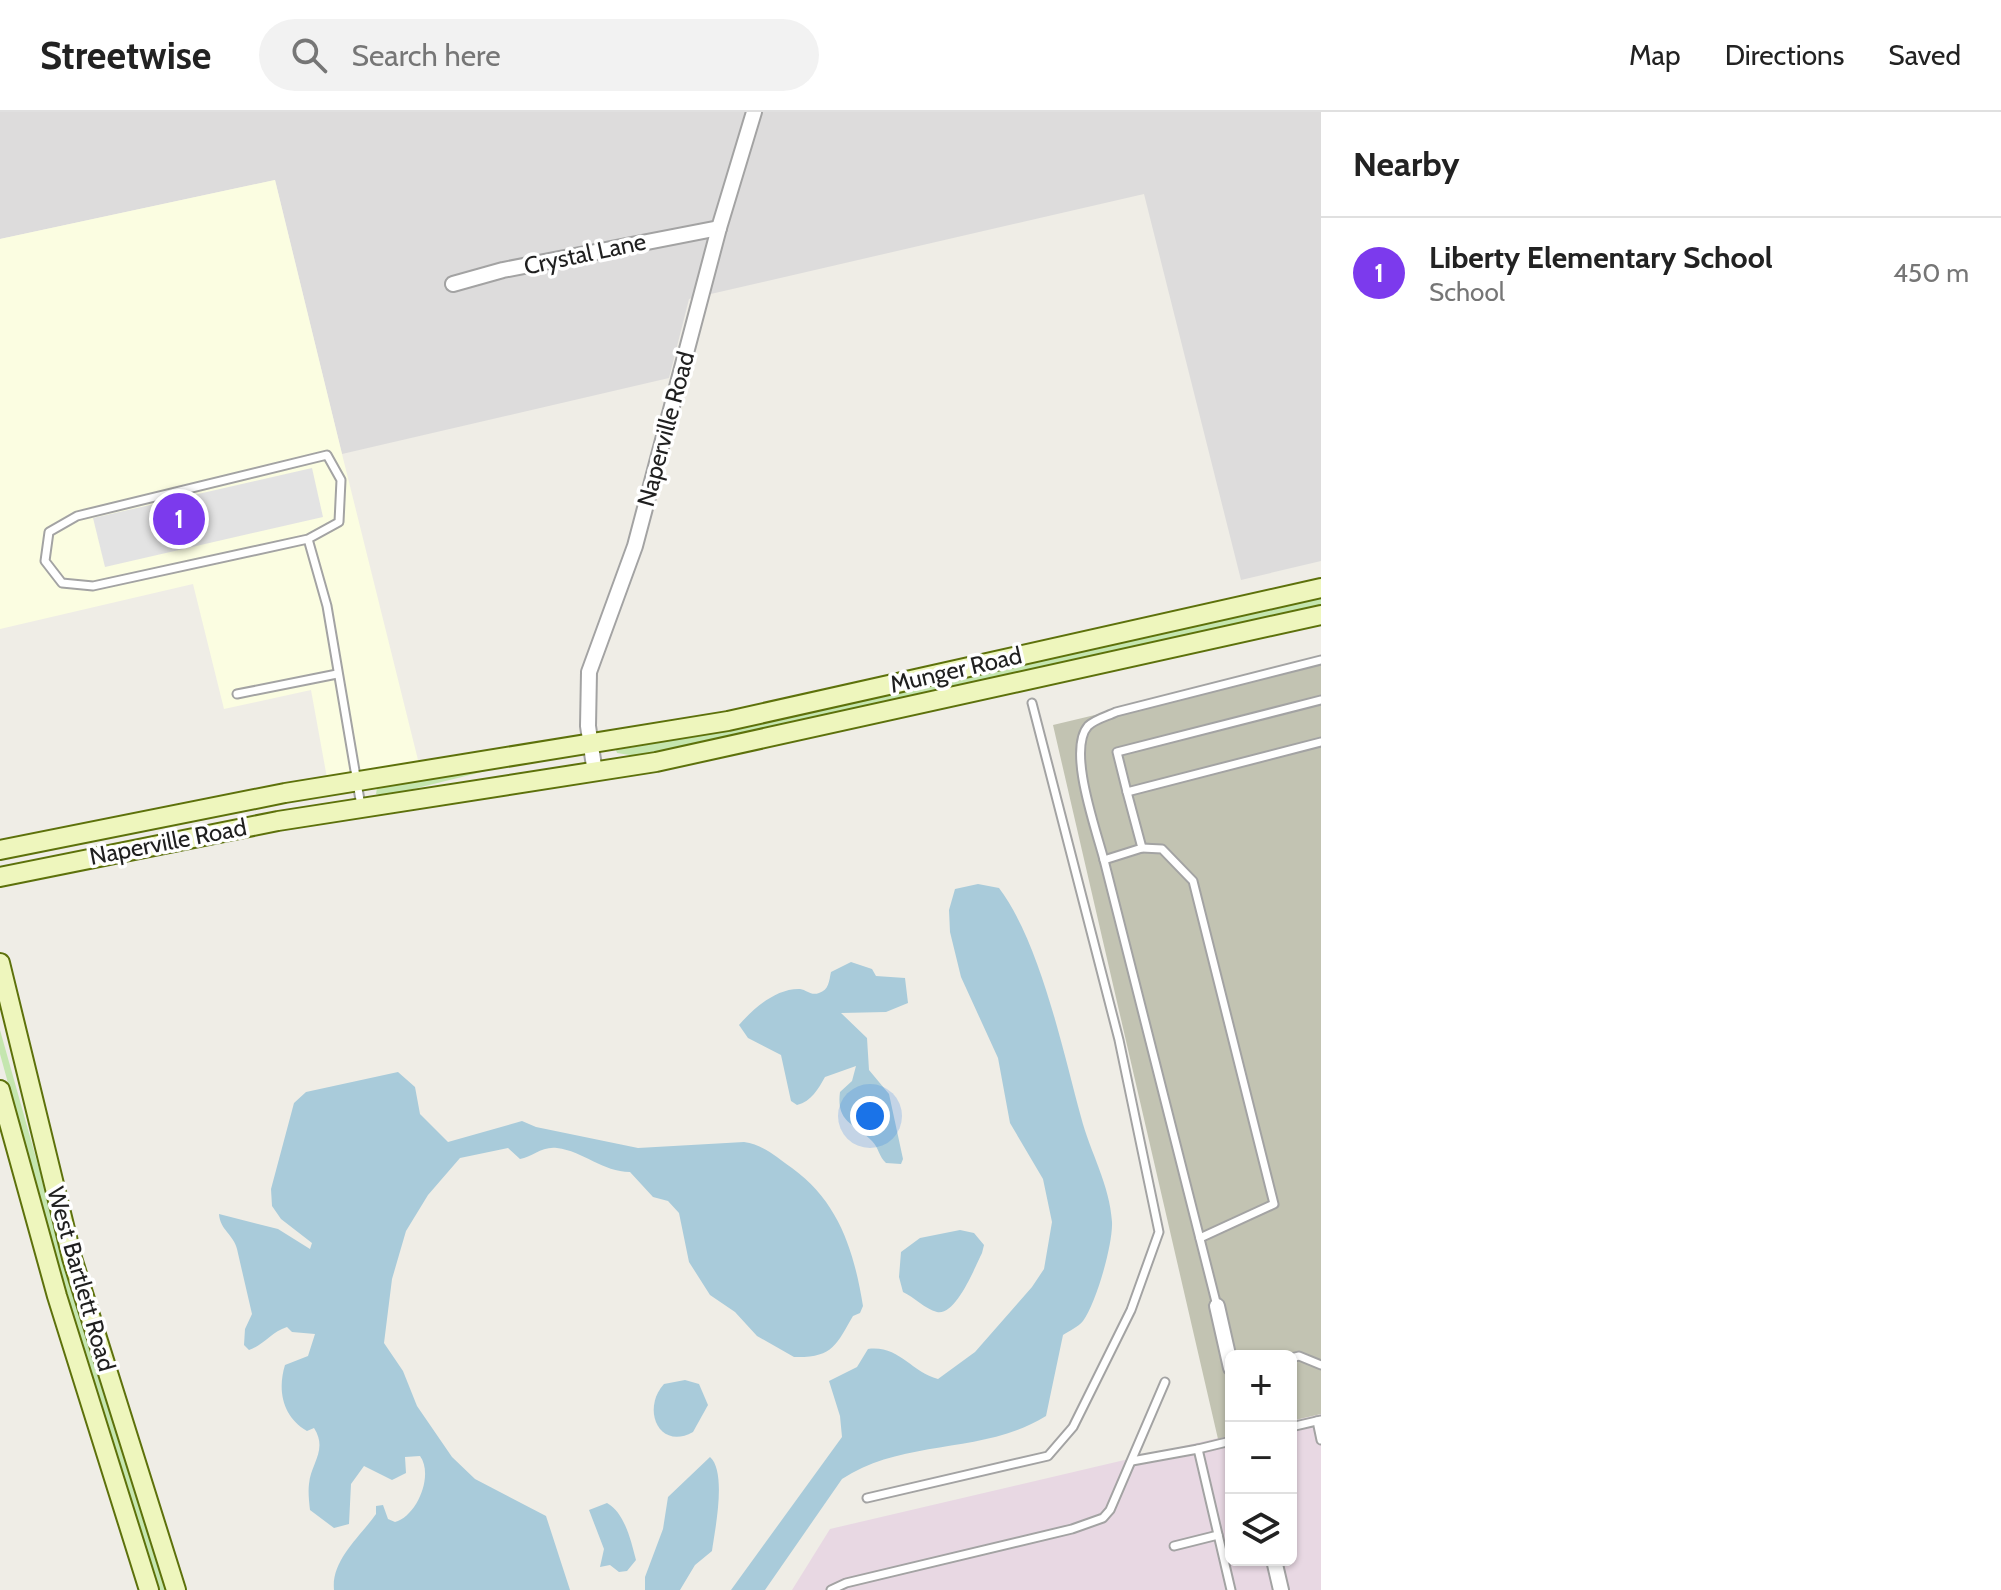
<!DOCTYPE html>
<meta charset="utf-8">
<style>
:root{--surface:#fff;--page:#f2f2f2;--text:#222;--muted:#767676;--line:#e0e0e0;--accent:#7c3aed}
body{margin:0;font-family:Cabin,sans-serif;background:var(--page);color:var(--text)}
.controls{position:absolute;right:24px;bottom:24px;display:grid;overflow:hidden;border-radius:12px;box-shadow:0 2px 6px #0004}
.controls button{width:72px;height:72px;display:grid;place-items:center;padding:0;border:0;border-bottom:2px solid var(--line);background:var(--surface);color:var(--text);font:40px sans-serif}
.you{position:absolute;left:870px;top:1004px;width:28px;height:28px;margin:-20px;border:6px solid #fff;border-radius:50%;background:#1a73e8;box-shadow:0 0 0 12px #1a73e833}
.badge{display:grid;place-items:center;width:52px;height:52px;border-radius:50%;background:var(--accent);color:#fff;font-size:26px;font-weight:700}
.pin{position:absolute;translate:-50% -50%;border:4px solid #fff;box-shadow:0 2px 8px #0006}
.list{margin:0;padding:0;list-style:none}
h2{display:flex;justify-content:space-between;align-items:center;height:104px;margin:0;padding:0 32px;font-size:34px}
h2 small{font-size:26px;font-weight:400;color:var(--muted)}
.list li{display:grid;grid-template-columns:52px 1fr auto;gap:24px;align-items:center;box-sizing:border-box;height:112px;padding:0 32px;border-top:2px solid var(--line)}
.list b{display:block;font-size:30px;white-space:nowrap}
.list p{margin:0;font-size:26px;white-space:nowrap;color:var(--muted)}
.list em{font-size:26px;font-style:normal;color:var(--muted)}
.icon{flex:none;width:44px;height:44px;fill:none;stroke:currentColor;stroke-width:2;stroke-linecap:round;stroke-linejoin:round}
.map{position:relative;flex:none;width:1321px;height:1478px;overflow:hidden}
header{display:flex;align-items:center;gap:48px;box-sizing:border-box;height:112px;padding:0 40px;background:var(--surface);border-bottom:2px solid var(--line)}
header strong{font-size:38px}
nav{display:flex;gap:44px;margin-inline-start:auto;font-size:28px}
.search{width:560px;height:72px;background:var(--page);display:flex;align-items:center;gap:20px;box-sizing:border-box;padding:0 28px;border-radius:44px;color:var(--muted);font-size:30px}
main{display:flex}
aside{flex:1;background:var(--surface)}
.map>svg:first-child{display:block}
.residential{fill:#dddcdc}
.industrial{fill:#e8d8e3}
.education{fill:#fbfde1}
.construction{fill:#c2c3b2}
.grass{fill:#c5e6af}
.parking{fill:#e3e3e3}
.water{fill:#a9cbda}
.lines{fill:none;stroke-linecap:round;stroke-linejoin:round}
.lane-casing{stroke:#a3a3a3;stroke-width:11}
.street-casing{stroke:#a3a3a3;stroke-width:18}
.secondary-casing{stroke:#5d710b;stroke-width:22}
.lane{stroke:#fff;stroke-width:7}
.street{stroke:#fff;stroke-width:14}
.secondary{stroke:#eef6bd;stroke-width:18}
.labels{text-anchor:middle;stroke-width:7;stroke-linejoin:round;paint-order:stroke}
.street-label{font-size:24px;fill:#1f1f1f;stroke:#fff}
</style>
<header>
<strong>Streetwise</strong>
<div class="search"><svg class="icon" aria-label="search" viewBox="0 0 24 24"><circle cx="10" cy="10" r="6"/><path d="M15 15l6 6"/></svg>Search here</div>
<nav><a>Map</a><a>Directions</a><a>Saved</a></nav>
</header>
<main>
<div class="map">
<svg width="1321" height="1478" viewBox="0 0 1321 1478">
<rect width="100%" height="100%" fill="#efede6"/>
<polygon class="residential" points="0,0 1321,0 1321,449 1241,468 1144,82 689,187 669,266 342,342 275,68 0,127"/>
<polygon class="industrial" points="1321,1302 1321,1478 792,1478 830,1417 1231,1323 1231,1448 1291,1448 1291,1309"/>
<polygon class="education" points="275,68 342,342 419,652 327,666 311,578 224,597 193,472 0,517 0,127"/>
<polygon class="construction" points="1321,549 1321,1302 1291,1309 1291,1244 1231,1244 1231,1323 1218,1327 1053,613"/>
<g class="grass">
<polygon points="1321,485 1321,494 737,626 636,644 617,641 616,638 722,620"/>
<polygon points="490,658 389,683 376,682 377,676"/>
<polygon points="0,918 81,1206 167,1478 159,1478 67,1185 0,942"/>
</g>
<polygon class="parking" points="312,356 323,405 105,455 93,406"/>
<g class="water">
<path d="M978 772 999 776C1040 830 1063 939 1081 1005 1090 1040 1110 1073 1112 1110 1113 1133 1096 1191 1083 1209 1078 1215 1069 1219 1063 1223L1046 1304C983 1343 904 1326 842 1367L765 1478H731L842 1325 840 1304 829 1269 857 1255 868 1237C899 1233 911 1260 938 1267L975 1240 1032 1175 1044 1157 1052 1110 1043 1067 1010 1011 998 946 961 865 950 820 949 798 955 777Z"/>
<path d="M851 850 872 857 876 864 905 866 908 891 886 900 841 901 867 926 869 958 889 982 903 1047 901 1052 886 1051C879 1045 879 1036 872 1029 854 1011 836 1011 840 980L852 969 856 954 825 965C818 977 812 989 797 993L791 989 781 943 748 926 739 913C753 897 776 876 800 877 807 878 811 884 819 881 829 878 829 869 831 860Z"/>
<path d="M398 960 415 975 420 1002 448 1030 522 1009 536 1015 638 1036 744 1030C764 1033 776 1045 792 1056 839 1090 854 1139 863 1194L860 1201 853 1204C836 1233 833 1246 794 1245L757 1224 735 1200 710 1183 689 1150 679 1101 668 1089 653 1085 630 1060C603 1060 583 1039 557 1036 542 1034 532 1045 520 1047L508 1036 460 1046 428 1083 406 1119 392 1167 384 1231 403 1259 417 1294 452 1345 475 1367 546 1404 570 1478H334C331 1448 360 1425 376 1402V1394L383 1393 388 1407 395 1410C417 1404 434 1363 420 1344L405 1345 406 1361 392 1368 364 1354 351 1372 349 1412 334 1416 310 1398C309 1389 308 1380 309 1372 311 1351 328 1338 314 1316L307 1319C283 1305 277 1279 285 1253L308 1244 315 1222 292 1220 287 1215C271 1220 264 1233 249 1238L244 1233 245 1217 252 1202C247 1180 242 1159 237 1137 234 1123 220 1118 219 1102L278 1117 310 1137 312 1131 281 1107 272 1094 271 1077 294 991 306 980Z"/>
<path d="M960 1118 974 1121 984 1133 982 1141C975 1155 956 1204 937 1200 925 1197 914 1185 903 1180L899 1165 901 1140 920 1126Z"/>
<path d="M685 1268 699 1272 708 1293 693 1320C659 1339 641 1297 664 1272Z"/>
<path d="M710 1345C727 1360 715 1417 712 1439L695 1453 680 1478H645V1465L663 1417 668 1385Z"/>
<path d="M607 1391C625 1401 631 1429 636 1448L627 1459 619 1460 610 1453 600 1455 604 1437 589 1398Z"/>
</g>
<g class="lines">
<g class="lane-casing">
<g id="lane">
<polyline points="308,427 339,410 341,368 327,343 77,404 49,420 45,449 62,471 93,474 308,427 327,494 361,694"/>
<polyline points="237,582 337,562"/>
<polyline points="1321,588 1117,640 1127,680 1321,630"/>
<path d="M1127 680 1142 736 1104 748C1096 717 1067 638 1088 614 1095 607 1108 604 1116 600L1321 548"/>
<polyline points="1142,736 1162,737 1193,769 1274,1092 1200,1126"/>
<polyline points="1104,748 1217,1194"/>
<polyline points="1291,1246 1299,1244 1321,1253"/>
<polyline points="1317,1309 1321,1328"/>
<polyline points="1291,1315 1321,1308"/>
<polyline points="1198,1337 1231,1329"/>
<polyline points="1132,1349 1198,1337 1231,1478"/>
<polyline points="867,1386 1048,1344 1073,1315 1131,1198 1159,1120 1119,928 1032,591"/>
<polyline points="1174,1434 1218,1423"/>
<polyline points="831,1478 846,1471 1072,1417 1103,1406 1110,1398 1165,1270"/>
</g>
</g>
<g class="street-casing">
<g id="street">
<polyline points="453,172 503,158 719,116"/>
<polyline points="595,661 588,614 589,560 635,434 719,116 754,0"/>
<polyline points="1217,1194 1231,1256"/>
<polyline points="1274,1448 1281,1478"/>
</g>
</g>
<g class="secondary-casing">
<g id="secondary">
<polyline points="0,738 285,681 728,609 1321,476"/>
<polyline points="0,765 278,709 656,650 1321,503"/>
<polyline points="0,851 72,1146 176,1478"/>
<polyline points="0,978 57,1184 149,1478"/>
</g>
</g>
<use href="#lane" class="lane"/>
<use href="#street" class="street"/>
<use href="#secondary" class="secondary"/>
</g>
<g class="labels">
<g class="street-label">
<text transform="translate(585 142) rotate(-12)" y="8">Crystal Lane</text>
<text transform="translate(666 317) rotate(-75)" y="8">Naperville Road</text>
<text transform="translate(956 558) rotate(-13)" y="8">Munger Road</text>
<text transform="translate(168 730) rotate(-11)" y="8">Naperville Road</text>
<text transform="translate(81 1167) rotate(74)" y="8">West Bartlett Road</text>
</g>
</g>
</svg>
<div class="controls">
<button>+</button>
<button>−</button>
<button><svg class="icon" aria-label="layers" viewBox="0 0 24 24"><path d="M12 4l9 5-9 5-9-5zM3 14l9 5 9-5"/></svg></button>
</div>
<div class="you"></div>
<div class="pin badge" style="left:179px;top:407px">1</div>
</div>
<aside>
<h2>Nearby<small></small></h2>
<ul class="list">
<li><span class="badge">1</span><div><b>Liberty Elementary School</b><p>School</p></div><em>450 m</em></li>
</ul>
</aside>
</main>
